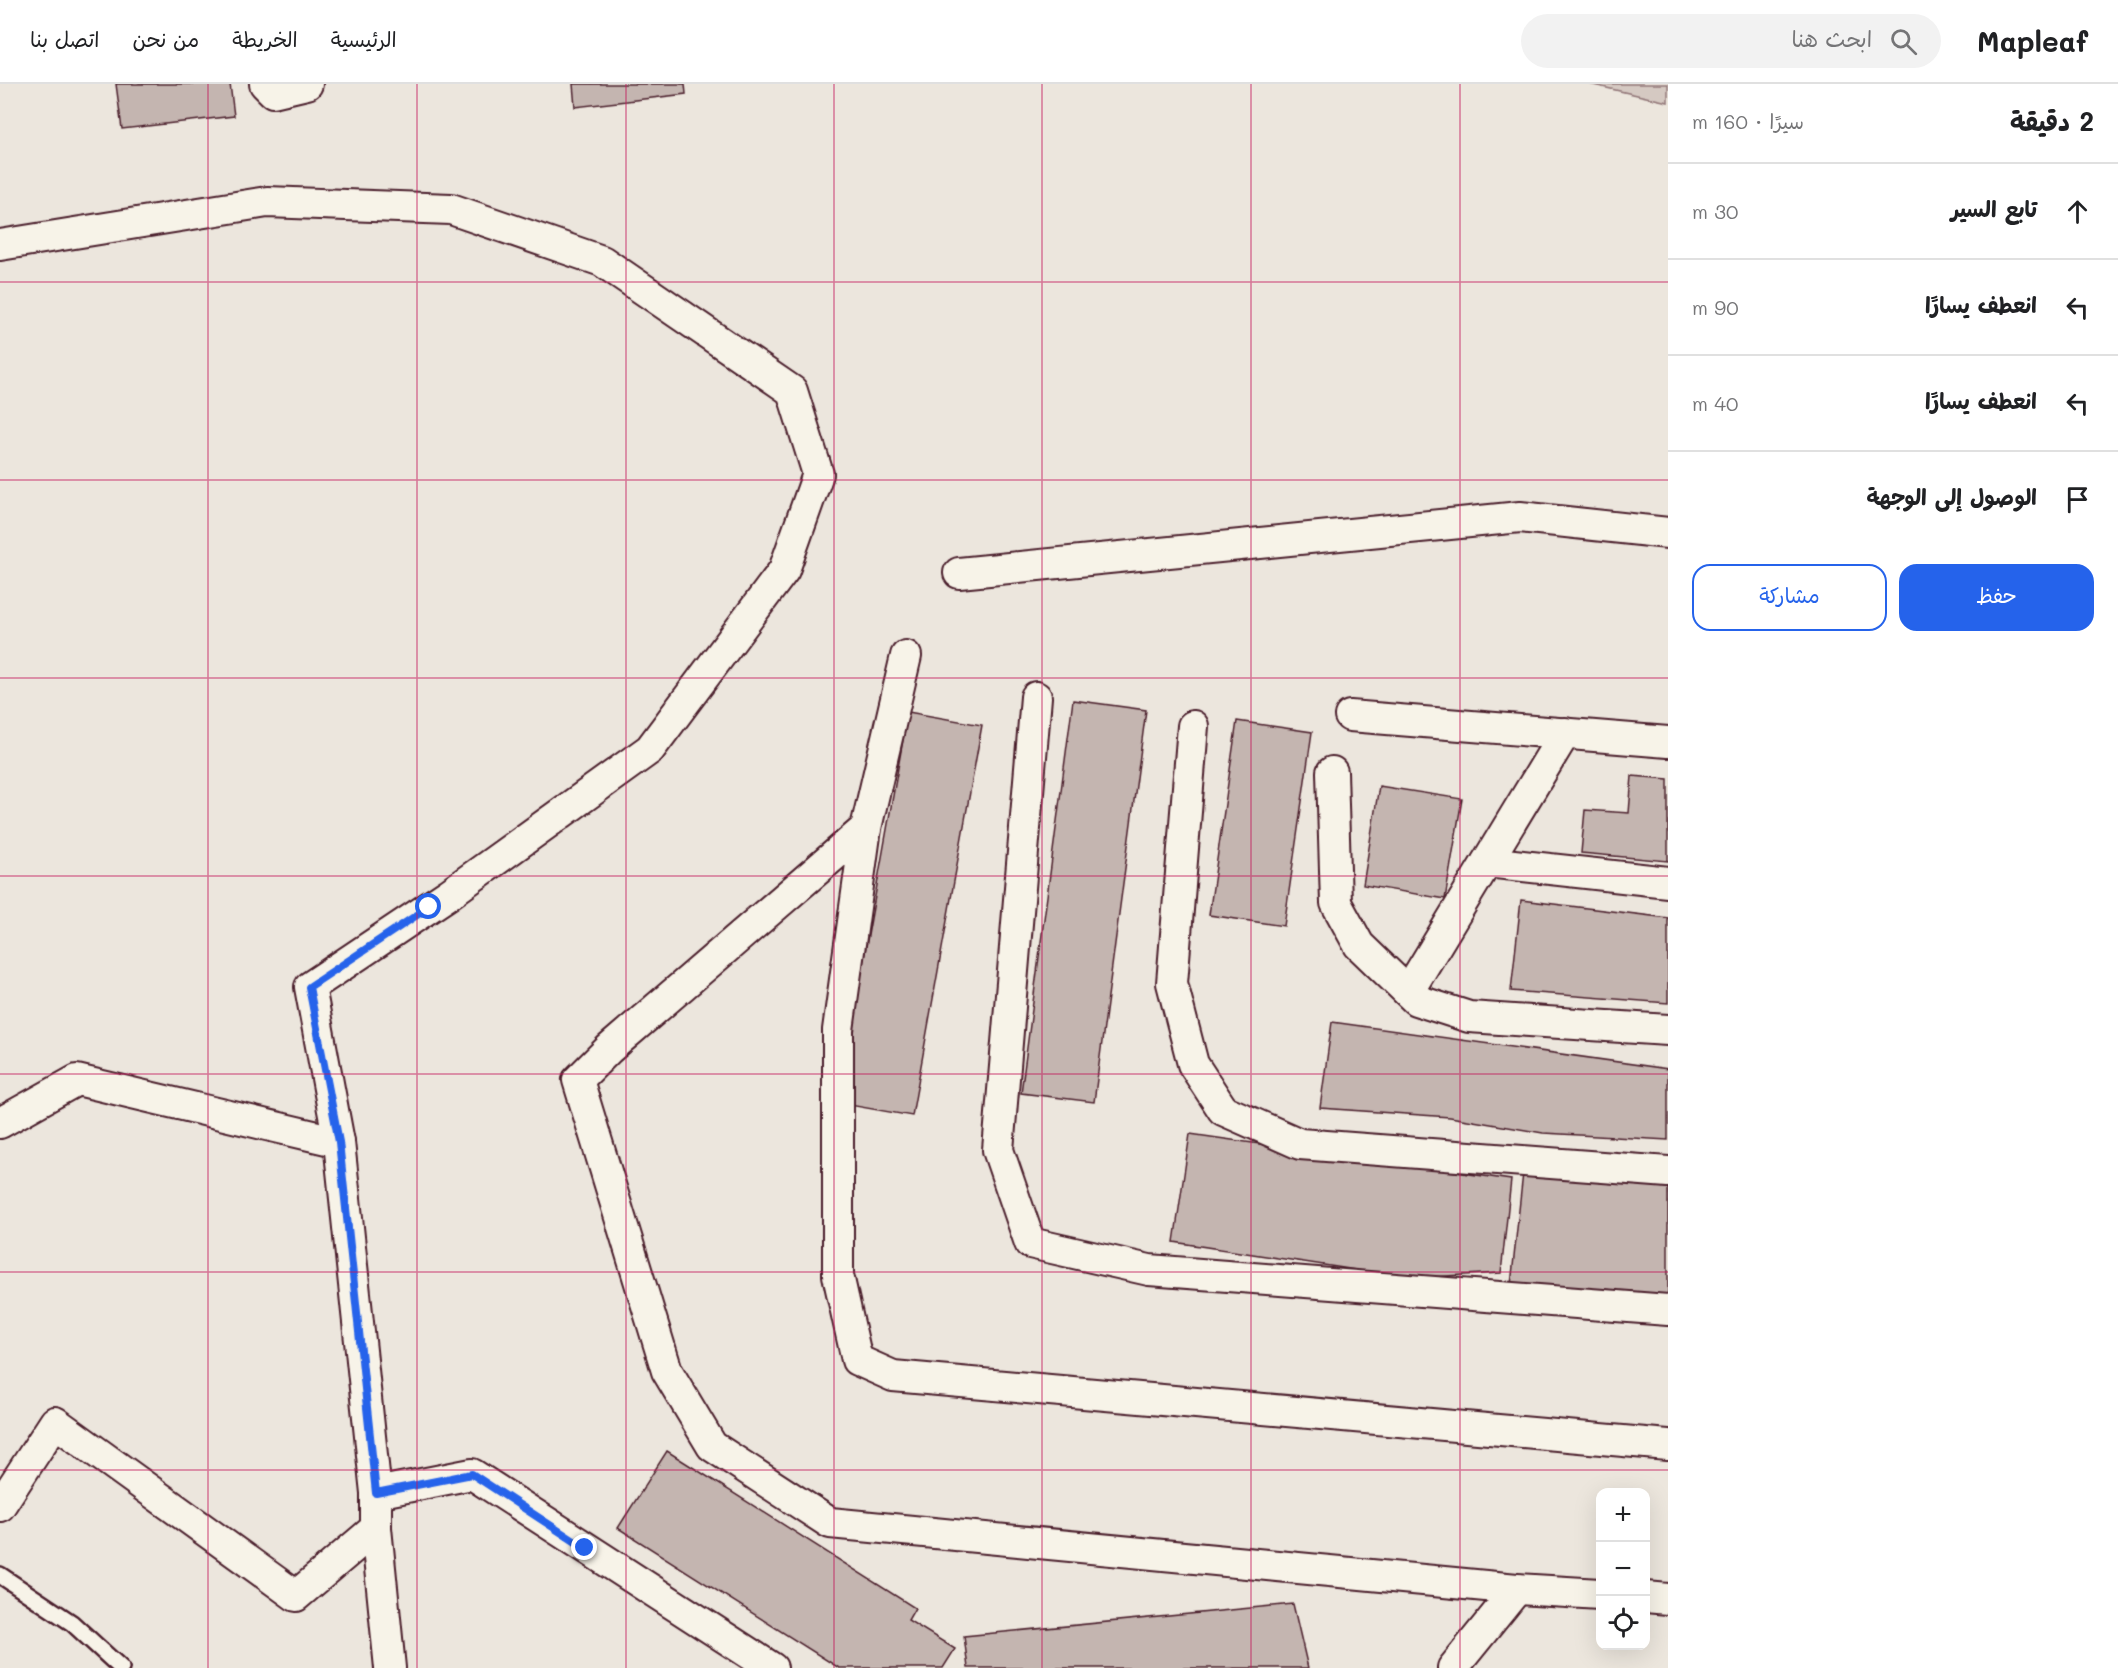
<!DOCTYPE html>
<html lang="ar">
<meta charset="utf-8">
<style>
:root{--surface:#fff;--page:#f2f2f2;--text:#202124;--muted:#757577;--line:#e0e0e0;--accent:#2563eb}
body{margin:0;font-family:Mali,"Playpen Sans Arabic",sans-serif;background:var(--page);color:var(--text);direction:rtl}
.controls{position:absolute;right:18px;bottom:18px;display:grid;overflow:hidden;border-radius:12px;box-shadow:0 6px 24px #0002}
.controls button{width:54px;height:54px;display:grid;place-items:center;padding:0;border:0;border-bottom:2px solid var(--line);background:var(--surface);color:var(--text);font:30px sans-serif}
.stop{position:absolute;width:18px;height:18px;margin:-14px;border:4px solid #2563eb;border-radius:50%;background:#fff}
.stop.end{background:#2563eb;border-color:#fff;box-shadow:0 2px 6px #0008}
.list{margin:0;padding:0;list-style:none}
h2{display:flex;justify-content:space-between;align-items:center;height:78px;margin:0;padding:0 24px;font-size:26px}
h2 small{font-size:20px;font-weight:400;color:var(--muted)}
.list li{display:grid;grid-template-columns:39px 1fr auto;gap:18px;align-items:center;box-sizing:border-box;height:96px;padding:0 24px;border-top:2px solid var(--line)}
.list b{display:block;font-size:22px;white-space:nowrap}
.list em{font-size:20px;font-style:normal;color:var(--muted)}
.actions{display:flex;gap:12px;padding:18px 24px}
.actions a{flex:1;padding:14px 0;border:2px solid var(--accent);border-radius:18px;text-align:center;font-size:21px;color:var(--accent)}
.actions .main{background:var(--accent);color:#fff}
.icon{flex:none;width:33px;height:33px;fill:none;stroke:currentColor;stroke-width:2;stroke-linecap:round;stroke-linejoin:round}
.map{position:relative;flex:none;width:1668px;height:1584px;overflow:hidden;direction:ltr}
header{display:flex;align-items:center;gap:36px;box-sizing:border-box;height:84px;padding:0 30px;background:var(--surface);border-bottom:2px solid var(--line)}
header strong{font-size:28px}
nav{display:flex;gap:33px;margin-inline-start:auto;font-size:21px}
.search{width:420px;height:54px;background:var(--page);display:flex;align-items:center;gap:15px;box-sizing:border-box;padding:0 21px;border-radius:33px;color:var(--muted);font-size:22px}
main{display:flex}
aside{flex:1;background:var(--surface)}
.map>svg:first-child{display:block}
.green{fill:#d5c9c2;stroke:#907476;stroke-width:1.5}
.building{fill:#c4b5b0;stroke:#4a1f2b;stroke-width:1.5}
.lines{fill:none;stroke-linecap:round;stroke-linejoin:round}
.lane-casing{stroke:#4a1f2b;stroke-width:20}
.street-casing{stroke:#4a1f2b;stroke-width:34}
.lane{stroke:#f7f3e8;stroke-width:15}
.street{stroke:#f7f3e8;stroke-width:30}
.route{stroke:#2563eb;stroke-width:8}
.grid{fill:none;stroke:#c2185b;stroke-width:1.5;stroke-opacity:0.55}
</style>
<header>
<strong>Mapleaf</strong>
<div class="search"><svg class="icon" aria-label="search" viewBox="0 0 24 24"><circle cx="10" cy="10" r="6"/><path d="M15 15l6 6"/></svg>ابحث هنا</div>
<nav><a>الرئيسية</a><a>الخريطة</a><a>من نحن</a><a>اتصل بنا</a></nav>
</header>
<main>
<aside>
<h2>2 دقيقة<small>سيرًا · 160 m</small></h2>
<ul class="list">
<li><svg class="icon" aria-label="ahead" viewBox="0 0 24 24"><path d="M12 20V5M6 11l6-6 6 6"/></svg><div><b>تابع السير</b></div><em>30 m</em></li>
<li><svg class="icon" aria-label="left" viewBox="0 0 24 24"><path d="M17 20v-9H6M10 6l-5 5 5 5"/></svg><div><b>انعطف يسارًا</b></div><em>90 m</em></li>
<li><svg class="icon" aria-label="left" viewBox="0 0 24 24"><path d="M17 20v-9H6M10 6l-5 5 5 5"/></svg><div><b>انعطف يسارًا</b></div><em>40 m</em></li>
<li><svg class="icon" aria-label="arrive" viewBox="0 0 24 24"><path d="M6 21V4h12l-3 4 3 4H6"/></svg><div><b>الوصول إلى الوجهة</b></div></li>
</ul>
<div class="actions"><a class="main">حفظ</a><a>مشاركة</a></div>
</aside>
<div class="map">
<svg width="1668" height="1584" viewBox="0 0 1668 1584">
<rect width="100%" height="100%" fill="#ece6dd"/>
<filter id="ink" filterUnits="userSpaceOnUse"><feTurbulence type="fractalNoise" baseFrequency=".0167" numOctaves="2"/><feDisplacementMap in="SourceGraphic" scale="12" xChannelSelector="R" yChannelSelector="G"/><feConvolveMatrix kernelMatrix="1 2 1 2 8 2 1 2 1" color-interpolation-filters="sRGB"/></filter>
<g filter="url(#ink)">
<polygon class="green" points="1589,0 1668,0 1668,18"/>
<g class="building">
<polygon points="116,0 230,0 234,32 122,45"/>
<polygon points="573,0 685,0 686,10 575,23"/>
<polygon points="1073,616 1146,626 1094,1018 1021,1009"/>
<polygon points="908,628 982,641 912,1032 838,1019"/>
<polygon points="1237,637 1312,648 1284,842 1209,831"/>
<polygon points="1632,692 1668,695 1668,777 1581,769 1585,726 1629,729"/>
<polygon points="1379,702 1462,715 1445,815 1363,801"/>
<polygon points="1521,816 1668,834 1668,919 1511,907"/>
<polygon points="1332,938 1668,985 1668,1056 1543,1049 1450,1033 1320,1024"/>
<polygon points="1190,1050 1511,1096 1501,1189 1409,1194 1174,1158"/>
<polygon points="1523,1089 1668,1104 1668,1217 1511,1201"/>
<polygon points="667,1367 915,1524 908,1536 955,1565 943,1584 839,1584 618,1444"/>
<polygon points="1293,1520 1308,1584 968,1584 964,1552"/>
</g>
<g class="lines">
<g class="lane-casing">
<polyline id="lane" points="0,1491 72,1539 121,1584"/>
</g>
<g class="street-casing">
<g id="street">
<polyline points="265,0 273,8 307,0"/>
<polyline points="0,161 267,118 451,125 602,177 792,307 818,390 784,486 650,665 449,810 310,903 339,1058 376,1409 376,1444 390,1584"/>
<polyline points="959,489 1520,433 1668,449"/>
<polyline points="906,572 866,744 838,946 838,1191 857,1276 893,1292 1668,1361"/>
<polyline points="1036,613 998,1066 1030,1159 1149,1186 1668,1226"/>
<polyline points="1350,632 1668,658"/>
<polyline points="1193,642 1172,899 1193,980 1223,1026 1300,1060 1668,1088"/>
<polyline points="1332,688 1336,819 1359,861 1416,916 1469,933 1668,946"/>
<polyline points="866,744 609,965 578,996 667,1287 712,1362 830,1439 1517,1505 1600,1510"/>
<polyline points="1487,778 1668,798"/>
<polyline points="1408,908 1565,649"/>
<polyline points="0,1039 77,996 339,1058"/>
<polyline points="376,1409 472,1390 772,1584"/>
<polyline points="0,1422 55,1338 296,1512 376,1444"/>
<polyline points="1646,1513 1668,1515"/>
<polyline points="1453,1584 1517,1505"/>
</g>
</g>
<use href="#lane" class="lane"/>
<use href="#street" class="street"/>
</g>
</g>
<g class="lines" filter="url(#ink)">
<polyline class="route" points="429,823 309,903 339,1058 376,1409 472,1390 585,1464"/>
</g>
<path class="grid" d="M208 0V1584M417 0V1584M626 0V1584M834 0V1584M1042 0V1584M1251 0V1584M1460 0V1584M0 198H1668M0 396H1668M0 594H1668M0 792H1668M0 990H1668M0 1188H1668M0 1386H1668"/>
</svg>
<div class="controls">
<button>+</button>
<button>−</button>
<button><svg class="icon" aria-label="locate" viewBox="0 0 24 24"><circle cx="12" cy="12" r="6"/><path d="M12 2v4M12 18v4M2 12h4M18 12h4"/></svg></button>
</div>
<div class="stop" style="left:429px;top:823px"></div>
<div class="stop end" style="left:585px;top:1464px"></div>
</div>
</main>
